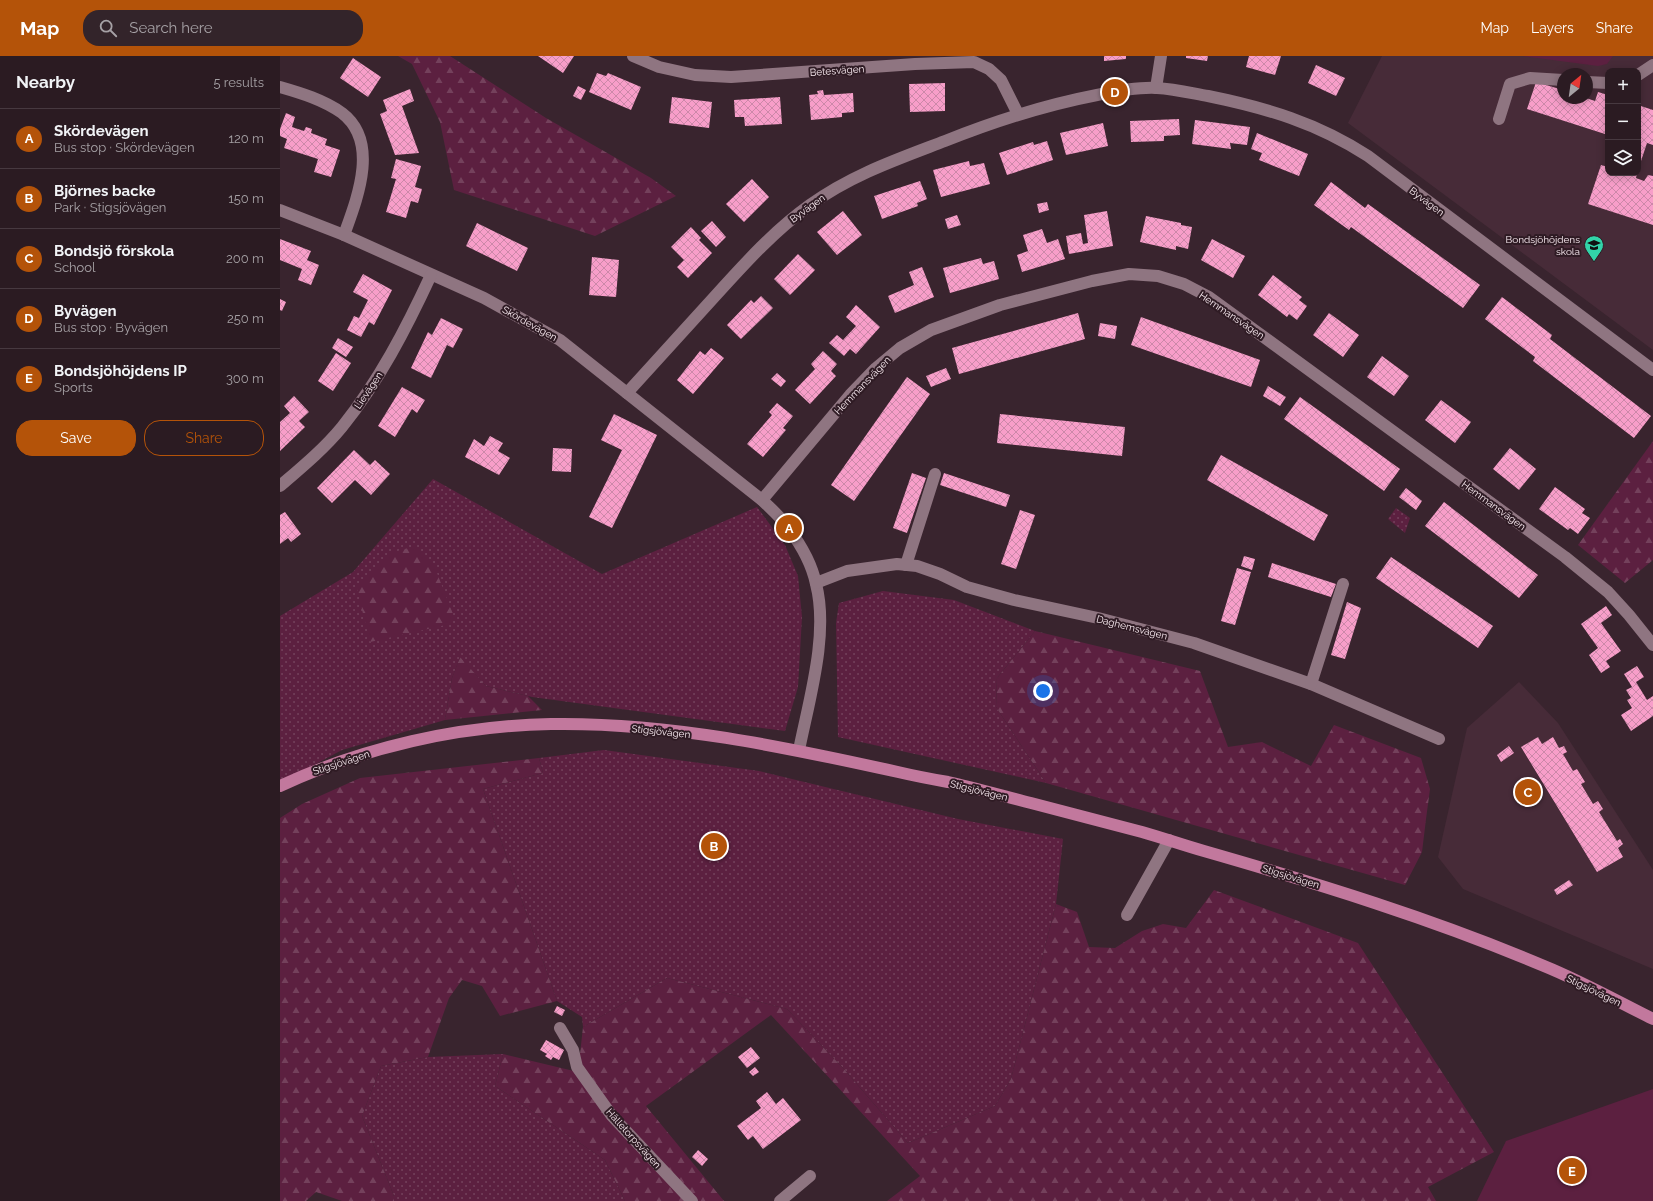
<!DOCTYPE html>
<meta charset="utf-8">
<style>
:root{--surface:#2b1b22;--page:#33242a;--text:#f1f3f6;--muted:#a6a1a5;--line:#473940;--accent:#b45309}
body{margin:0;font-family:Raleway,sans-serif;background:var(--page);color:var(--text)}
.controls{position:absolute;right:12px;top:12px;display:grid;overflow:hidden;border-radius:8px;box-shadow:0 2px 10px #0003}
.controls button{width:36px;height:36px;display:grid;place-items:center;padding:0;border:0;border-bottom:1px solid var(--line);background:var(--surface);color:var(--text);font:20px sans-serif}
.compass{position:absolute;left:1277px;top:12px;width:36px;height:36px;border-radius:50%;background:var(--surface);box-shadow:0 2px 10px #0003;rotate:29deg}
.you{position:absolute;left:763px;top:635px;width:14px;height:14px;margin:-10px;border:3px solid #fff;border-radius:50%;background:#1a73e8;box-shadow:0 0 0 6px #1a73e833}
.badge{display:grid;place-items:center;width:26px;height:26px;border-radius:50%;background:var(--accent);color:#fff;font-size:13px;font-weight:700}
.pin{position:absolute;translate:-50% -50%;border:2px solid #fff;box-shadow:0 1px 4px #0006}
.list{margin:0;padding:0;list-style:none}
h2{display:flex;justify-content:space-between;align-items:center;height:52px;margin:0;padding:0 16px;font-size:17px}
h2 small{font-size:13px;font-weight:400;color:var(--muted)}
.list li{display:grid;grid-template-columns:26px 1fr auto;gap:12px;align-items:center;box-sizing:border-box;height:60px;padding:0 16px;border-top:1px solid var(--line)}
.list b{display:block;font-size:15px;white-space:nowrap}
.list p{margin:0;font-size:13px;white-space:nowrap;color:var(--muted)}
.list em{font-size:13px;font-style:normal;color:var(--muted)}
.actions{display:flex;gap:8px;padding:12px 16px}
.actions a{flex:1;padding:9px 0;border:1px solid var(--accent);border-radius:16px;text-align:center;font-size:14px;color:var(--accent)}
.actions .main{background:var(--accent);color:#fff}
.icon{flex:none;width:22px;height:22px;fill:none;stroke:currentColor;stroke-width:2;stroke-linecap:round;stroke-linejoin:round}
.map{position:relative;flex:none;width:1373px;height:1145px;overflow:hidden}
header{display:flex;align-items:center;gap:24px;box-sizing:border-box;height:56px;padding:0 20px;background:var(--accent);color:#fff}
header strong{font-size:19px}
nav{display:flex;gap:22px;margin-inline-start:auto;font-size:14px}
.search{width:280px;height:36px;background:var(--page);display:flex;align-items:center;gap:10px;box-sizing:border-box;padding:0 14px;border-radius:16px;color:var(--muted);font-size:15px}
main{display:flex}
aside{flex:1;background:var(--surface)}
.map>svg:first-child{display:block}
.built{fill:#472b38;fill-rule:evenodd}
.grass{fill:url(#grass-dots)}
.forest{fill:url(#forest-firs)}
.garden{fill:#5c2040}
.building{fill:url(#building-cross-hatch)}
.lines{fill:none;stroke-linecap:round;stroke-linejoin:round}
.minor{stroke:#8f7581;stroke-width:12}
.major{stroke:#c2789d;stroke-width:12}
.labels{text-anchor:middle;stroke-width:4;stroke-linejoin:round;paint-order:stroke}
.street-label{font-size:10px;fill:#fbedf3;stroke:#2f1b24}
.poi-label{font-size:10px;fill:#fbedf3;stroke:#2f1b24;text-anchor:end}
</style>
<header>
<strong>Map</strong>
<div class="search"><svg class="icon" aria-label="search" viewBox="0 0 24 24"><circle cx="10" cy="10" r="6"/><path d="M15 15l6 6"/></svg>Search here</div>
<nav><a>Map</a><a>Layers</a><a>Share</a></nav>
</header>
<main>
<aside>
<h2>Nearby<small>5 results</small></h2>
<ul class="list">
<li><span class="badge">A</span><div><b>Skördevägen</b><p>Bus stop · Skördevägen</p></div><em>120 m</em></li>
<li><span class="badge">B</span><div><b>Björnes backe</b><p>Park · Stigsjövägen</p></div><em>150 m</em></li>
<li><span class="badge">C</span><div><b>Bondsjö förskola</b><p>School</p></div><em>200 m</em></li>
<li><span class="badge">D</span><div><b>Byvägen</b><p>Bus stop · Byvägen</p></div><em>250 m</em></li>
<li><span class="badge">E</span><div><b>Bondsjöhöjdens IP</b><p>Sports</p></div><em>300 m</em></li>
</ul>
<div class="actions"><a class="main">Save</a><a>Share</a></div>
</aside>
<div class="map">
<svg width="1373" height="1145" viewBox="0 0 1373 1145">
<defs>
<pattern id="grass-dots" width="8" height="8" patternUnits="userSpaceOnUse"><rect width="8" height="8" fill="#5c2040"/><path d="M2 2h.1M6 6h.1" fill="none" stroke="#74415c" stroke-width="1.8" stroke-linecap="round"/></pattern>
<pattern id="forest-firs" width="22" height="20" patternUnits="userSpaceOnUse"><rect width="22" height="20" fill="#5c2040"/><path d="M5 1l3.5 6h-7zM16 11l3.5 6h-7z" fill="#74415c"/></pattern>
<pattern id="building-cross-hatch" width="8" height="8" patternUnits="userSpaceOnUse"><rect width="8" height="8" fill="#f79ec9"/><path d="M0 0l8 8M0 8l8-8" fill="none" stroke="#cc88a9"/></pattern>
</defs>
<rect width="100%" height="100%" fill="#39242e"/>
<g class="built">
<path d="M1102 0H1373V294L1068 67ZM1328 15H1358V117H1328ZM1283 18H1307V42H1283Z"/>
<polygon points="1239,626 1278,667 1373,814 1373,913 1183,833 1158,801 1187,672"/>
</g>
<g class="grass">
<polygon points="153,423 322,518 477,451 505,489 518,520 522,561 518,631 505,675 252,641 206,630 180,602 172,622 165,664 62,694 0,727 0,560 73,516"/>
<polygon points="1116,452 1130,462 1125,477 1108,463"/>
<polygon points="603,535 674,544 755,575 717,622 716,651 766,727 558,681 556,567 559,547"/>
<polygon points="324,694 479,715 678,763 783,783 776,848 731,1023 715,1050 628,1087 562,1011 507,953 387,922 303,971 302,961 277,945 203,733 263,717 259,702"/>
<polygon points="223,998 215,1030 325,1104 345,1145 114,1145 114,1140 82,1060 101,1010 148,1001"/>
</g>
<g class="forest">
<polygon points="118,0 170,0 266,62 371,122 396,140 315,180 174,134 160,66 132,8"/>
<polygon points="1373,385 1373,504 1345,527 1298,489"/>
<polygon points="132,491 153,507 173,558 170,568 90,586 77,533 97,510 114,496"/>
<polygon points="755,575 920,615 948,691 982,686 1031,710 1054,669 1141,702 1150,733 1146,763 1142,796 1125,829 766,727 716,651 717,622"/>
<polygon points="180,601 206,630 248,640 262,654 165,664 172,622"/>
<polygon points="259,702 263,717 203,733 277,945 220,960 202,930 182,924 169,942 148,1001 101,1010 82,1060 114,1140 114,1145 62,1145 36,1136 26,1145 0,1145 0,762 22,748 80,722"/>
<polygon points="934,834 1078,887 1214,1096 1148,1131 1156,1145 607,1145 640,1120 491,959 366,1050 444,1145 345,1145 325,1104 215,1030 223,998 298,1016 303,971 387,922 507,953 562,1011 628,1087 715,1050 731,1023 776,848 797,856 809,891 835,892 862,875 883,868 906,872"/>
</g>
<g class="garden">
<polygon points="1243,0 1333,0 1327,8 1318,10"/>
<polygon points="1373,1033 1373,1145 1197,1145 1226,1085"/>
</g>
<g class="building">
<polygon points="258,0 294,0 283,17"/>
<polygon points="824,0 846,0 846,3 824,5"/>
<polygon points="906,0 928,0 927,5 906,2"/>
<polygon points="969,0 1001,0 995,19 966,11"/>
<polygon points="73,2 101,21 88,41 60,22"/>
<polygon points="1036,9 1065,22 1056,40 1028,27"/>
<polygon points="317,17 326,20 328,17 361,31 351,54 309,36"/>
<polygon points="1256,26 1283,34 1283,42 1306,42 1315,45 1318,36 1328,39 1328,79 1247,53"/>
<polygon points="665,27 665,55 630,56 629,28"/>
<polygon points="298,30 306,34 301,44 293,40"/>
<polygon points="130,33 134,45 122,50 139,97 115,99 100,58 107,55 103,44"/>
<polygon points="543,34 544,39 573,37 574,56 562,57 562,61 531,64 529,39 538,38 537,35"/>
<polygon points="392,41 432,46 429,72 389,67"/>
<polygon points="500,41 502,68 465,70 464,61 455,61 454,44"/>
<polygon points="1358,49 1373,54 1373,89 1367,87 1358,114"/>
<polygon points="6,57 15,61 12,71 24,75 26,71 32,73 31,77 47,83 45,89 60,94 51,121 34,116 38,103 4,92 7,83 0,80 0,73"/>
<polygon points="899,63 900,79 884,80 884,85 851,86 850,65"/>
<polygon points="915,64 970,71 967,89 950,87 951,93 912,88"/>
<polygon points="823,67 828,90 786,99 780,77"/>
<polygon points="977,77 1028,98 1019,120 979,104 982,97 971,93"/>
<polygon points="767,85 773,104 727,119 719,97 753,86 754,89"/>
<polygon points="116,103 141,110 135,131 142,133 138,147 131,145 126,162 106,156 116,123 111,122"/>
<polygon points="689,105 690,110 704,107 710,128 661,141 653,114"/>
<polygon points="1321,109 1328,111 1328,117 1357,117 1356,122 1364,125 1368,119 1373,120 1373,169 1308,148"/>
<polygon points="472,123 489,141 464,166 446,148"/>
<polygon points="640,125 647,143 637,147 638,150 602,163 594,140"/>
<polygon points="1051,126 1085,152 1088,148 1200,229 1183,252 1071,171 1069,174 1034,149"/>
<polygon points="767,146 769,154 759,157 757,148"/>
<polygon points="563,155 582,179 557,199 537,176"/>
<polygon points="827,155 833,190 789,198 786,180 801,177 803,188 808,187 804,159"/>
<polygon points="677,159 681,169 668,173 665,163"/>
<polygon points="866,160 901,167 901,169 912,171 908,193 896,190 896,194 860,186"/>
<polygon points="432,165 446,181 436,191 421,175"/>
<polygon points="197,167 248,192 237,215 186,190"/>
<polygon points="411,171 421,182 419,184 432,197 408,222 397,211 404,204 391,191"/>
<polygon points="762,173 767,187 778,183 785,203 742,216 737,199 748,195 743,179"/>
<polygon points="0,183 31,195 27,204 39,209 31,229 18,224 22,213 0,204"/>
<polygon points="932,183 965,200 953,222 921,204"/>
<polygon points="518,198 535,214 510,239 494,223"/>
<polygon points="312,201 339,204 336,241 309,239"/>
<polygon points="701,202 703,208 714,205 719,223 670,237 663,212"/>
<polygon points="642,211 654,241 615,257 608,240 634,229 629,216"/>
<polygon points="83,218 112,234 94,269 89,266 81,281 67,274 74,260 79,262 88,244 73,236"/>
<polygon points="993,219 1022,241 1019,244 1027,250 1017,264 1009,258 1007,261 978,239"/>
<polygon points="481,240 493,252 461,283 447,269 471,244 474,247"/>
<polygon points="1222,241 1272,279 1270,283 1371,360 1354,382 1253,305 1255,301 1205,263"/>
<polygon points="0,243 6,246 2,255 0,254"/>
<polygon points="576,249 600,271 576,298 570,293 564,300 549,287 557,279 563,284 576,270 566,261"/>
<polygon points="798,257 805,283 679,318 672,292"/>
<polygon points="1049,257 1079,279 1063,301 1033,279"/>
<polygon points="861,261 980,304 971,331 851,289"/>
<polygon points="161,262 183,273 173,292 167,289 151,322 131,312 148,276 152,279"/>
<polygon points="820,267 837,270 835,283 818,280"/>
<polygon points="58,282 73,291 66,301 52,292"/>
<polygon points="431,292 444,302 413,338 397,324 420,295 425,299"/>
<polygon points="543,295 557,308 551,315 556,320 530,348 515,334 535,313 531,308"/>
<polygon points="56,297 71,307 53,335 38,325"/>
<polygon points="1102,300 1129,320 1114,340 1087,321"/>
<polygon points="666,312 671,323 651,331 646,320"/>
<polygon points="497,317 506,325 501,331 491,323"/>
<polygon points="627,321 650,338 574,445 551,429"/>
<polygon points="988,330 1006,341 1000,350 983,340"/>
<polygon points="122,331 145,344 137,357 132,353 115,381 98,370"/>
<polygon points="14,340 29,356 19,365 25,371 0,395 0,366 10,357 4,350"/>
<polygon points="1020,341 1120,413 1104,435 1004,363"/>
<polygon points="1161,344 1191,366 1175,387 1145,364"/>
<polygon points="497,347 513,360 503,372 506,374 483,401 467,388 492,359 489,356"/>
<polygon points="334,358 377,379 332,472 309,461 342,394 321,384"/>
<polygon points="720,358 845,371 842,400 717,387"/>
<polygon points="210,380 223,387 218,395 230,402 219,419 185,401 194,383 204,390"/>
<polygon points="273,392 292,393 291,416 272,415"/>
<polygon points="1230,392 1256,413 1239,434 1213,413"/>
<polygon points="74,394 90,409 95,404 110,418 91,439 75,424 52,447 37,432"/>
<polygon points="941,399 1048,459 1034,485 927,424"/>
<polygon points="632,417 646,422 627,477 613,472"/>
<polygon points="664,417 730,439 726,451 660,429"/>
<polygon points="1275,431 1305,453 1302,457 1310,462 1298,478 1290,472 1288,474 1259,453"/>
<polygon points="1126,432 1142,445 1136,454 1119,441"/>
<polygon points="1164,446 1258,519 1239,542 1145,470"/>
<polygon points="740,454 755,459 736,513 721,508"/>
<polygon points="5,456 21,478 11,486 8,482 0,488 0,459"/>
<polygon points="964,500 975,503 972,514 961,510"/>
<polygon points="1111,501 1213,570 1198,592 1096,522"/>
<polygon points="992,507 1056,528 1051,541 988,521"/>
<polygon points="957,512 971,516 955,569 941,565"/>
<polygon points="1067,546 1081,552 1065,603 1051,599"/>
<polygon points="1326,550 1332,559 1321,567 1341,595 1326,605 1330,611 1321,617 1309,599 1318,592 1301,568"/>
<polygon points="1357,610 1364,621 1356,626 1367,644 1373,640 1373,660 1351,675 1341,659 1352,652 1347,644 1351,642 1346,634 1352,631 1344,618"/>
<polygon points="1258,681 1262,688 1273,681 1279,692 1284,690 1287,696 1283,698 1293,715 1297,713 1305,726 1301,728 1313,748 1318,745 1323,753 1319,756 1337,785 1340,783 1343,788 1338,792 1343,801 1317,816 1241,691"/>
<polygon points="1229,690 1234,697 1221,706 1217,699"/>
<polygon points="1289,824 1293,829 1277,839 1274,834"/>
<polygon points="277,950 285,954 282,960 274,956"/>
<polygon points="266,984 284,994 279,1004 273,1001 271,1004 265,1000 267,998 260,994"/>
<polygon points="471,991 480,1002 467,1012 458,1001"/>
<polygon points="475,1011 479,1016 473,1020 469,1016"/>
<polygon points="487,1036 496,1048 503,1042 521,1064 483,1093 473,1080 468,1084 457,1070 481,1052 476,1045"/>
<polygon points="418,1094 428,1103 422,1110 412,1101"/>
</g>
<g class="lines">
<g class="minor">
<polyline points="353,0 379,11 415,19 451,21 635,8 694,6 709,13 721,24 738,58"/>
<polyline points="1358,19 1373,9"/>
<polyline points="1307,26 1328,27"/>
<path d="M0 31C21 37 44 44 62 57 100 86 77 143 64 179"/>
<polyline points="876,32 881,0"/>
<polyline points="1219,63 1230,28 1250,22 1283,24"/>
<path d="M0 154 64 179 204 242 280 284 482 444C491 453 502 462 509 473 521 489 532 509 536 528 549 578 529 644 519 694"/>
<path d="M347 337C377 304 407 271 437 238 466 206 495 174 530 149 571 119 618 103 665 85 715 65 765 49 817 39 836 35 858 31 877 32 894 33 911 37 928 40 987 52 1037 67 1088 100L1373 314"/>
<path d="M0 430C21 412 44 393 62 371 99 325 126 273 151 219"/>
<polyline points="482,444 570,339 596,312 620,292 651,274 720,249 812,225 849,218 878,220 904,228 929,241 1285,501 1328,536 1349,559 1373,589"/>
<polyline points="626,509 655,418"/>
<polyline points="536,527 567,515 617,508 637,510 660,518 687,531 734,544 818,562 914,587 1031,628 1159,683"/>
<polyline points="1031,628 1063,528"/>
<polyline points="847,859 889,784"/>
<polyline points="280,972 293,994 297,1011 332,1060 412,1145"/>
<polyline points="500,1145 530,1120"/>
</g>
<path class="major" d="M0 730C84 691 178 670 271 668 388 666 505 691 618 716 635 720 651 723 668 726 696 732 723 740 751 747 788 757 825 766 862 776 883 782 903 789 924 795 1039 828 1153 863 1264 910 1301 925 1337 945 1373 963"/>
</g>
<defs>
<g id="school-pin" transform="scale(1)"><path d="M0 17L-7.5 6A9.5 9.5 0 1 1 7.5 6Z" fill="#32d4a9" stroke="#2f1b24"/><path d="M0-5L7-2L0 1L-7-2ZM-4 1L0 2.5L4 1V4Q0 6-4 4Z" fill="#111"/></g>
</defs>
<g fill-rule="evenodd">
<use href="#school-pin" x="1314" y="189"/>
</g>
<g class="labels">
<g class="street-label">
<text transform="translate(557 14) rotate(-4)" y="4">Betesvägen</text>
<text transform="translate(1147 145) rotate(37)" y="4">Byvägen</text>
<text transform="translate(527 152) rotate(-36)" y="4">Byvägen</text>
<text transform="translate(952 259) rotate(34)" y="4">Hemmansvägen</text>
<text transform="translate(250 267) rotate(29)" y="4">Skördevägen</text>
<text transform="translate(582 329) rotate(-46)" y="4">Hemmansvägen</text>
<text transform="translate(88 334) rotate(-56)" y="4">Lievägen</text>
<text transform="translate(1214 449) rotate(36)" y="4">Hemmansvägen</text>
<text transform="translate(852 571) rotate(14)" y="4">Daghemsvägen</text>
<text transform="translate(381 675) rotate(6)" y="4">Stigsjövägen</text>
<text transform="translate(61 706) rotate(-18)" y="4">Stigsjövägen</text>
<text transform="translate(699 734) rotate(14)" y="4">Stigsjövägen</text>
<text transform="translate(1011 820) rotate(17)" y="4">Stigsjövägen</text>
<text transform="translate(1314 934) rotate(26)" y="4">Stigsjövägen</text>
<text transform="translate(354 1082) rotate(48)" y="4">Hälletorpsvägen</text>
</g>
<g class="poi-label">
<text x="1300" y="187">Bondsjöhöjdens<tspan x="1300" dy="12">skola</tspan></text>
</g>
</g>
</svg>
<div class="controls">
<button>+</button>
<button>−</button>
<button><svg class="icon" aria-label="layers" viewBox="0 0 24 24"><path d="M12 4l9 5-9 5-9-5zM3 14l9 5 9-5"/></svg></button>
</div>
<svg class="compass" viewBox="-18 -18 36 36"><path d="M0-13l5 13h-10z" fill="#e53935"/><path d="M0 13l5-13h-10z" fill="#a6a1a5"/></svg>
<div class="you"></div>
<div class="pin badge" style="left:509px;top:472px">A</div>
<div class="pin badge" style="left:434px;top:790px">B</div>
<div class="pin badge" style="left:1248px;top:736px">C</div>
<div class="pin badge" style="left:835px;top:36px">D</div>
<div class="pin badge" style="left:1292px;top:1115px">E</div>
</div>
</main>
